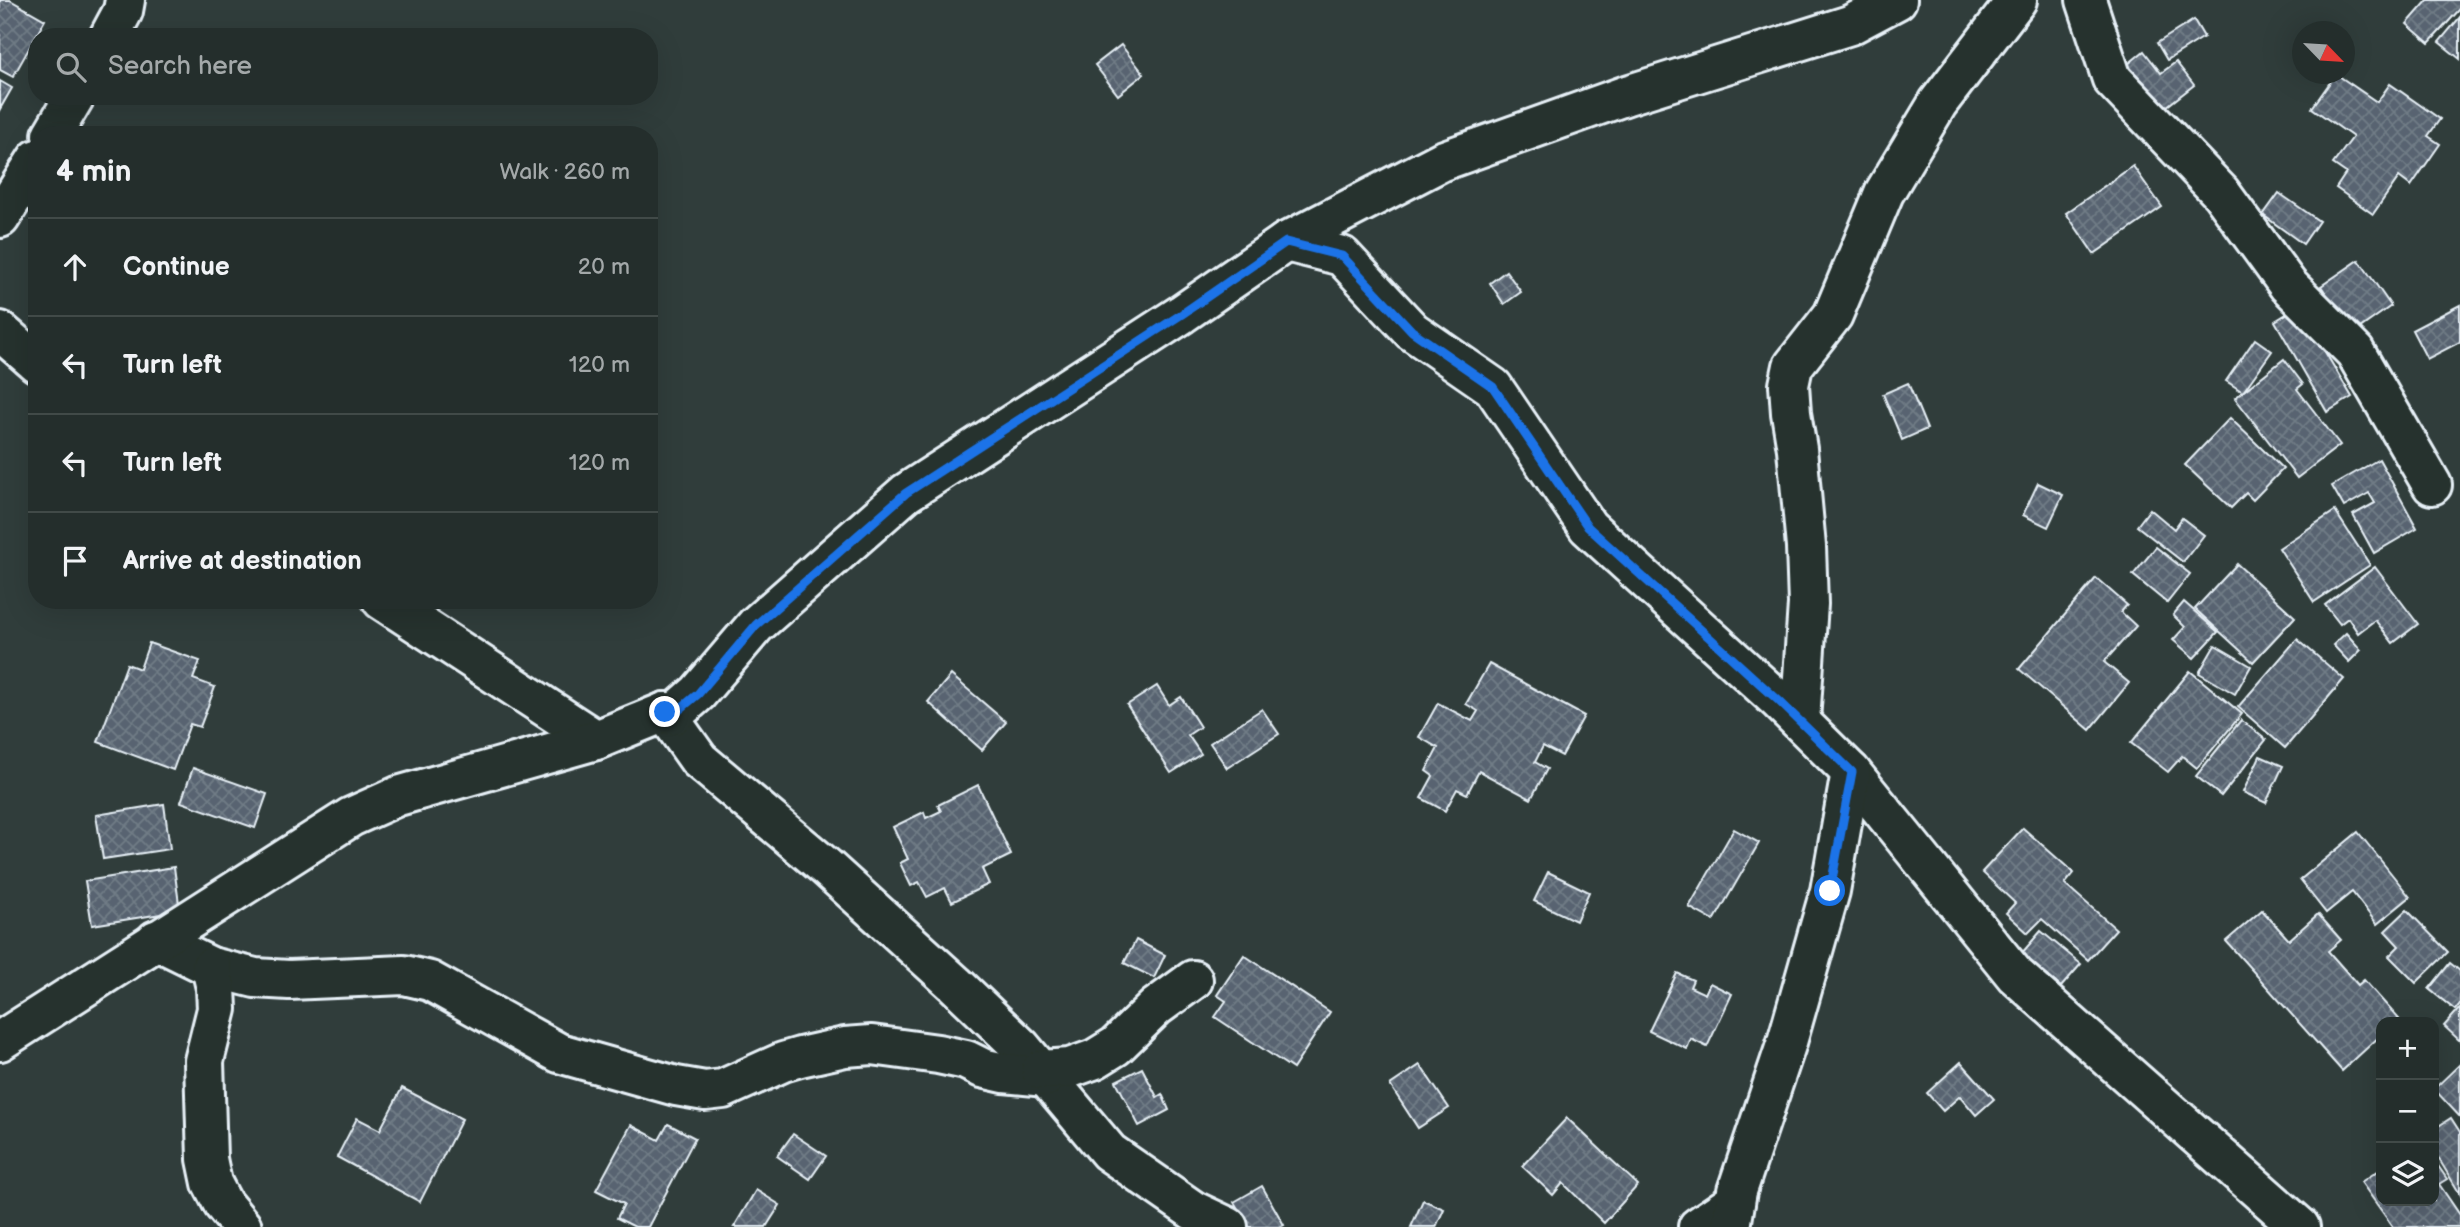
<!DOCTYPE html>
<meta charset="utf-8">
<style>
:root{--surface:#242e2c;--page:#303a38;--text:#f1f3f6;--muted:#a3a8a9;--line:#414a48}
body{margin:0;font-family:"Balsamiq Sans",sans-serif;background:var(--page);color:var(--text)}
.controls{position:absolute;right:21px;bottom:21px;display:grid;overflow:hidden;border-radius:14px;box-shadow:0 7px 28px #0002}
.controls button{width:63px;height:63px;display:grid;place-items:center;padding:0;border:0;border-bottom:2px solid var(--line);background:var(--surface);color:var(--text);font:35px sans-serif}
.compass{position:absolute;left:2292px;top:21px;width:63px;height:63px;border-radius:50%;background:var(--surface);box-shadow:0 7px 28px #0002;rotate:115deg}
.stop{position:absolute;width:21px;height:21px;margin:-16px;border:5px solid #1a73e8;border-radius:50%;background:#fff}
.stop.end{background:#1a73e8;border-color:#fff;box-shadow:0 2px 7px #0008}
.list{margin:0;padding:0;list-style:none}
h2{display:flex;justify-content:space-between;align-items:center;height:91px;margin:0;padding:0 28px;font-size:30px}
h2 small{font-size:23px;font-weight:400;color:var(--muted)}
.list li{display:grid;grid-template-columns:46px 1fr auto;gap:21px;align-items:center;box-sizing:border-box;height:98px;padding:0 28px;border-top:2px solid var(--line)}
.list b{display:block;font-size:26px;white-space:nowrap}
.list em{font-size:23px;font-style:normal;color:var(--muted)}
.icon{flex:none;width:38px;height:38px;fill:none;stroke:currentColor;stroke-width:2;stroke-linecap:round;stroke-linejoin:round}
.map{position:relative;flex:none;width:2460px;height:1227px;overflow:hidden}
.search{position:absolute;background:var(--surface);box-shadow:0 7px 28px #0002;left:28px;top:28px;width:630px;height:77px;display:flex;align-items:center;gap:18px;box-sizing:border-box;padding:0 24px;border-radius:28px;color:var(--muted);font-size:26px}
.panel{position:absolute;background:var(--surface);box-shadow:0 7px 28px #0002;left:28px;top:126px;width:630px;height:483px;border-radius:28px}
.map>svg:first-child{display:block}
.building{fill:url(#building-cross-hatch);stroke:#e8f1f8;stroke-width:2}
.lines{fill:none;stroke-linecap:round;stroke-linejoin:round}
.minor-casing{stroke:#e8f1f8;stroke-width:44}
.minor{stroke:#26332d;stroke-width:38}
.route{stroke:#1a73e8;stroke-width:9}
</style>
<div class="map">
<svg width="2460" height="1227" viewBox="0 0 2460 1227">
<defs>
<pattern id="building-cross-hatch" width="8" height="8" patternUnits="userSpaceOnUse" patternTransform="scale(1.75)"><rect width="8" height="8" fill="#586471"/><path d="M0 0l8 8M0 8l8-8" fill="none" stroke="#707b86"/></pattern>
</defs>
<rect width="100%" height="100%" fill="#303d3b"/>
<filter id="ink" filterUnits="userSpaceOnUse"><feTurbulence type="fractalNoise" baseFrequency=".0143" numOctaves="2"/><feDisplacementMap in="SourceGraphic" scale="14" xChannelSelector="R" yChannelSelector="G"/><feConvolveMatrix kernelMatrix="1 2 1 2 8 2 1 2 1" color-interpolation-filters="sRGB"/></filter>
<g filter="url(#ink)">
<g class="building">
<polygon points="0,0 10,0 45,20 13,77 0,70"/>
<polygon points="2428,0 2460,0 2460,9 2429,43 2407,24"/>
<polygon points="2460,17 2460,59 2439,42"/>
<polygon points="2194,20 2204,37 2167,60 2157,43"/>
<polygon points="1121,45 1144,74 1118,95 1095,65"/>
<polygon points="2144,51 2161,73 2176,62 2194,85 2162,110 2127,65"/>
<polygon points="2336,74 2377,102 2390,84 2440,119 2428,136 2440,144 2411,186 2399,177 2373,214 2336,188 2346,173 2333,164 2353,137 2312,108"/>
<polygon points="0,81 12,88 0,109"/>
<polygon points="2133,166 2162,207 2094,254 2066,213"/>
<polygon points="2279,193 2319,221 2303,244 2263,215"/>
<polygon points="2359,260 2391,306 2353,333 2321,286"/>
<polygon points="1506,271 1521,292 1504,304 1490,283"/>
<polygon points="2460,305 2460,342 2427,359 2412,330"/>
<polygon points="2298,307 2352,397 2327,412 2275,321"/>
<polygon points="2255,339 2272,351 2243,392 2226,381"/>
<polygon points="2284,359 2303,384 2297,389 2340,445 2297,478 2235,398"/>
<polygon points="1908,383 1927,429 1902,440 1883,394"/>
<polygon points="2230,418 2283,469 2253,500 2246,493 2231,508 2185,465"/>
<polygon points="2379,459 2417,528 2374,553 2353,515 2375,503 2369,493 2344,507 2332,486"/>
<polygon points="2038,483 2063,495 2048,527 2023,515"/>
<polygon points="2150,509 2174,529 2182,518 2204,535 2183,562 2137,526"/>
<polygon points="2335,511 2370,565 2314,602 2279,548"/>
<polygon points="2156,547 2190,574 2167,603 2133,575"/>
<polygon points="2237,564 2295,617 2253,662 2195,609"/>
<polygon points="2375,567 2418,624 2393,643 2375,620 2358,633 2348,618 2340,624 2325,605"/>
<polygon points="2096,578 2127,605 2121,612 2136,626 2104,662 2129,683 2090,730 2019,669"/>
<polygon points="2184,602 2218,632 2194,658 2173,640 2185,627 2173,615"/>
<polygon points="2346,633 2361,650 2349,662 2333,645"/>
<polygon points="2297,639 2344,679 2285,748 2238,707"/>
<polygon points="149,643 200,661 193,679 215,687 200,727 190,724 173,770 98,742 127,664 140,669"/>
<polygon points="2215,645 2251,666 2235,694 2199,673"/>
<polygon points="1489,664 1584,716 1562,756 1543,746 1535,762 1547,769 1531,799 1479,771 1467,794 1457,789 1445,811 1421,798 1433,776 1426,771 1438,748 1419,737 1438,703 1472,721 1478,711 1466,704"/>
<polygon points="2190,671 2242,714 2197,768 2182,756 2168,772 2131,743"/>
<polygon points="951,675 1006,722 982,750 928,702"/>
<polygon points="1157,686 1169,705 1181,697 1200,727 1188,735 1201,754 1171,773 1127,705"/>
<polygon points="1262,709 1279,734 1227,768 1210,743"/>
<polygon points="2241,720 2266,740 2221,796 2196,776"/>
<polygon points="2260,756 2283,766 2266,803 2243,792"/>
<polygon points="193,768 267,794 255,828 181,802"/>
<polygon points="978,785 1011,855 982,869 989,884 952,902 945,888 927,897 919,882 911,886 900,863 908,859 893,827 924,812 926,818 941,811 938,805"/>
<polygon points="164,804 170,849 103,859 96,815"/>
<polygon points="2023,828 2074,873 2065,884 2116,929 2088,960 2042,919 2028,933 2006,913 2015,903 1982,872"/>
<polygon points="1734,829 1759,843 1714,921 1689,907"/>
<polygon points="2358,832 2410,897 2377,924 2352,892 2326,913 2300,880"/>
<polygon points="174,867 180,911 92,925 85,881"/>
<polygon points="1548,872 1589,892 1576,921 1534,901"/>
<polygon points="2262,910 2289,940 2318,914 2341,940 2328,951 2358,985 2364,980 2399,1019 2395,1022 2381,1022 2381,1035 2342,1071 2226,941"/>
<polygon points="2407,910 2448,952 2416,983 2389,956 2399,946 2385,931"/>
<polygon points="2041,931 2081,964 2061,987 2021,954"/>
<polygon points="1136,940 1165,955 1154,978 1124,963"/>
<polygon points="1244,955 1330,1012 1293,1069 1215,1017 1226,1001 1217,995"/>
<polygon points="2450,963 2460,971 2460,1004 2455,1010 2429,989"/>
<polygon points="1677,973 1693,980 1690,987 1705,994 1710,983 1732,994 1707,1047 1691,1039 1687,1049 1649,1031"/>
<polygon points="2460,1008 2460,1041 2444,1026"/>
<polygon points="1961,1062 1994,1099 1976,1115 1960,1096 1943,1111 1927,1093"/>
<polygon points="2460,1064 2460,1117 2434,1089"/>
<polygon points="1420,1065 1449,1108 1418,1128 1390,1085"/>
<polygon points="1142,1068 1157,1097 1162,1094 1169,1110 1139,1126 1116,1081"/>
<polygon points="402,1088 462,1119 420,1202 337,1157 357,1118 380,1130"/>
<polygon points="1567,1118 1638,1185 1604,1223 1563,1183 1553,1195 1522,1166"/>
<polygon points="2451,1118 2460,1132 2460,1194 2434,1151 2434,1129"/>
<polygon points="668,1124 695,1138 648,1227 635,1227 617,1218 624,1204 596,1190 631,1125 659,1140"/>
<polygon points="793,1134 826,1156 810,1179 777,1156"/>
<polygon points="2434,1160 2447,1179 2439,1184 2460,1215 2460,1227 2393,1227 2361,1182 2381,1169 2381,1201 2434,1201"/>
<polygon points="1262,1186 1284,1225 1280,1227 1249,1227 1234,1202"/>
<polygon points="756,1190 780,1205 766,1227 734,1227"/>
<polygon points="1423,1200 1444,1209 1436,1227 1411,1227"/>
</g>
<g class="lines">
<g class="minor-casing">
<g id="minor">
<polyline points="2086,0 2112,79 2221,193 2288,285 2355,352 2432,485"/>
<polyline points="109,37 123,11 125,0"/>
<polyline points="52,135 75,96"/>
<polyline points="0,218 37,159"/>
<polyline points="1286,242 1342,256 1412,331 1493,387 1588,527 1779,701 1851,772 2015,975 2300,1227"/>
<polyline points="0,331 37,363"/>
<polyline points="382,600 596,740"/>
<polyline points="665,712 699,760 826,867 955,984 1021,1047 1109,1152 1194,1211 1228,1227"/>
<polyline points="1800,721 1808,604 1806,547 1797,449 1791,413 1789,385 1793,366 1833,315 1884,193 1938,103 2017,0"/>
<polyline points="156,940 211,967 255,978 289,980 404,975 430,981 559,1053 676,1086 705,1091 723,1089 783,1062 800,1057 845,1047 872,1045 938,1054 966,1060 982,1068 1004,1073 1046,1077"/>
<polyline points="211,967 216,988 217,1009 204,1061 207,1159 212,1183 223,1204 242,1227"/>
<polyline points="0,1041 351,817 398,796 596,740 665,712 673,715 698,693 756,625 906,493 1182,314 1286,242 1442,161 1627,95 1850,25 1897,0"/>
<polyline points="1041,1070 1070,1068 1095,1059 1116,1046 1156,1007 1193,980"/>
<polyline points="1698,1227 1735,1202"/>
<polyline points="1731,1227 1737,1191 1787,1042 1830,891 1851,772"/>
</g>
</g>
<use href="#minor" class="minor"/>
</g>
</g>
<g class="lines" filter="url(#ink)">
<polyline class="route" points="665,712 673,715 698,694 756,625 906,493 1182,314 1286,242 1342,256 1412,331 1493,387 1588,527 1779,701 1852,772 1830,891"/>
</g>
</svg>
<div class="controls">
<button>+</button>
<button>−</button>
<button><svg class="icon" aria-label="layers" viewBox="0 0 24 24"><path d="M12 4l9 5-9 5-9-5zM3 14l9 5 9-5"/></svg></button>
</div>
<svg class="compass" viewBox="-18 -18 36 36"><path d="M0-13l5 13h-10z" fill="#e53935"/><path d="M0 13l5-13h-10z" fill="#a3a8a9"/></svg>
<div class="stop" style="left:1830px;top:891px"></div>
<div class="stop end" style="left:665px;top:712px"></div>
<div class="search"><svg class="icon" aria-label="search" viewBox="0 0 24 24"><circle cx="10" cy="10" r="6"/><path d="M15 15l6 6"/></svg>Search here</div>
<section class="panel">
<h2>4 min<small>Walk · 260 m</small></h2>
<ul class="list">
<li><svg class="icon" aria-label="ahead" viewBox="0 0 24 24"><path d="M12 20V5M6 11l6-6 6 6"/></svg><div><b>Continue</b></div><em>20 m</em></li>
<li><svg class="icon" aria-label="left" viewBox="0 0 24 24"><path d="M17 20v-9H6M10 6l-5 5 5 5"/></svg><div><b>Turn left</b></div><em>120 m</em></li>
<li><svg class="icon" aria-label="left" viewBox="0 0 24 24"><path d="M17 20v-9H6M10 6l-5 5 5 5"/></svg><div><b>Turn left</b></div><em>120 m</em></li>
<li><svg class="icon" aria-label="arrive" viewBox="0 0 24 24"><path d="M6 21V4h12l-3 4 3 4H6"/></svg><div><b>Arrive at destination</b></div></li>
</ul>
</section>
</div>
